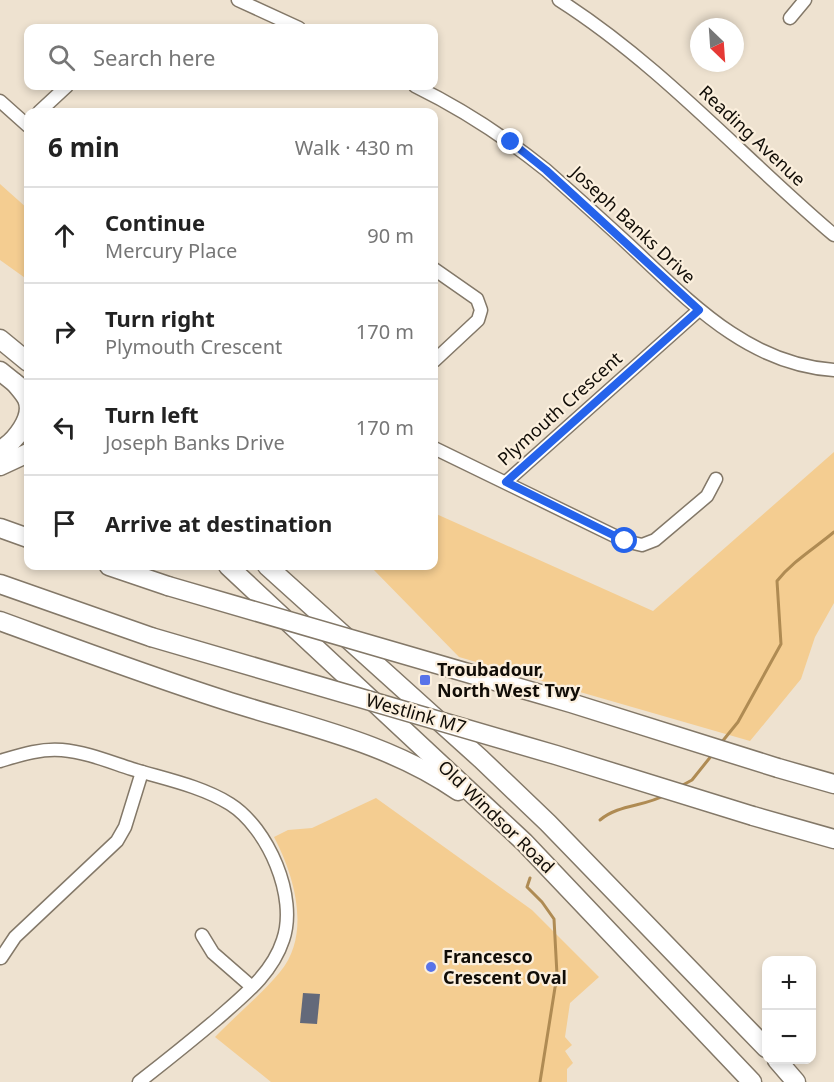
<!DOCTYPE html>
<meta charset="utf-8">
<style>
:root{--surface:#fff;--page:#f6f6f6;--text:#222;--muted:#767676;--line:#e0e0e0}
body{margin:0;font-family:"Noto Sans",sans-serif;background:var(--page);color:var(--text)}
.controls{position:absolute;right:18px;bottom:18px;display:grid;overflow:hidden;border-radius:12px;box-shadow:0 3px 9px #0003}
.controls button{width:54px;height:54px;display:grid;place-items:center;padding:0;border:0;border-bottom:2px solid var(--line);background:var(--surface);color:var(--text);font:30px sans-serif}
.compass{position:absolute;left:690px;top:18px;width:54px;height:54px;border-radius:50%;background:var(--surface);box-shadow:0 3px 9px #0003;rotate:155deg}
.stop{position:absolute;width:18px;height:18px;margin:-14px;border:4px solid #2563eb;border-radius:50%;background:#fff}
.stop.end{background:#2563eb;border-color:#fff;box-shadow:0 2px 6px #0008}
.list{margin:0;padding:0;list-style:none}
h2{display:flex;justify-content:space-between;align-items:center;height:78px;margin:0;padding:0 24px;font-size:26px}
h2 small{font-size:20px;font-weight:400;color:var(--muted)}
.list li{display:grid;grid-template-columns:39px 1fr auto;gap:18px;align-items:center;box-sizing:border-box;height:96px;padding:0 24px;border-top:2px solid var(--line)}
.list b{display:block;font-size:22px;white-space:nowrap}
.list p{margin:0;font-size:20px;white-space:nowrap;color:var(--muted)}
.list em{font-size:20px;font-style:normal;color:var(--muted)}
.icon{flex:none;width:33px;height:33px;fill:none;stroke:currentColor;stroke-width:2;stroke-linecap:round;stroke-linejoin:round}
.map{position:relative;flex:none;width:834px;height:1082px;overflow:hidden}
.search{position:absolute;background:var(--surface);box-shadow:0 3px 9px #0003;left:24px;top:24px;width:414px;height:66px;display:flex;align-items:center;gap:15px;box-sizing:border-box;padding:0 21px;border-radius:12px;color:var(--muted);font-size:22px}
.panel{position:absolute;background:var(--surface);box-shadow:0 3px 9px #0003;left:24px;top:108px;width:414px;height:462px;border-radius:12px}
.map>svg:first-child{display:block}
.green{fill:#f4cd91}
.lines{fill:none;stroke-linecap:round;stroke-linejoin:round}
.stream{stroke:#af8b53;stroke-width:3}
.building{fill:#63697a}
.minor-casing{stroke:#837868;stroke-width:15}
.highway-casing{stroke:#837868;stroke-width:21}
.minor{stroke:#fff;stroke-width:12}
.highway{stroke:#fff;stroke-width:18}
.highway-bridge-casing{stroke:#837868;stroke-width:21;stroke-linecap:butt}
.highway-bridge{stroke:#fff;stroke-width:18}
.route{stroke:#2563eb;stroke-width:8}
.poi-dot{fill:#5873e9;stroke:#fbefdd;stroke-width:2}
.labels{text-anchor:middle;stroke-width:4.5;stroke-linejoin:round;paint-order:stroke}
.street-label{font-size:18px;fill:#110d07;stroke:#fbefdd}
.poi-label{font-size:18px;font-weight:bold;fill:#110d07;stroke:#fbefdd;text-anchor:start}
</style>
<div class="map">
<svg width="834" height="1082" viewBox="0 0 834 1082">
<rect width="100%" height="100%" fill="#eee2d0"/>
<g class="green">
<polygon points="0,184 28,209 28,280 0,260"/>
<polygon points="834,452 834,603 815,637 801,679 750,741 459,657 370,566 434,566 434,513 653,611"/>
<path d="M376 798 532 910 599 977 570 1003 565 1037 572 1045 565 1051 573 1063 567 1069V1082H271L215 1037C236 1015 261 995 280 972 312 934 294 875 274 837L288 830 312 828Z"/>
</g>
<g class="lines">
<g class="stream">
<path d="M721 743 738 722 781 644 777 581C793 561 815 548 834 532"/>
<polyline points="681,786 692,780 712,755"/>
<path d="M600 820C619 804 644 807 665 795"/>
<polyline points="530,878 527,887 542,902 554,919 557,975 540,1082"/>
</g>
</g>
<polygon class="building" points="303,993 320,994 317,1024 300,1023"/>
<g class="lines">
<g class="minor-casing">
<g id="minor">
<polyline points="238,0 299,28"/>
<path d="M559 0C661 65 742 157 834 235"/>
<polyline points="790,18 805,0"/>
<path d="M415 86C462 109 505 137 546 170 573 194 601 219 628 244 688 300 746 364 834 370"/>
<polyline points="0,101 28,126"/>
<polyline points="39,112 67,86"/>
<polyline points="434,269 477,299 481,310 478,320 434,361"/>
<polyline points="434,448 625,541 642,545 655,540 707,496 716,479"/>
<polyline points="506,482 699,310"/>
<path d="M0 761C20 755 41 748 62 750 86 752 110 762 132 769 165 779 201 786 230 804 268 828 298 897 283 940 272 974 243 996 217 1019 191 1041 166 1061 139 1082"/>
<polyline points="202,935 213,953 252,987"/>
<polyline points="1,958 15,937 117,841 125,827 142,772"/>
</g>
</g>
<g class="highway-casing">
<g id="highway">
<polyline points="0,339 28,362"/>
<polyline points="0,371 25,391"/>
<path d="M0 450C15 442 35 417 27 399 24 393 19 388 15 383"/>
<polyline points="0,466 28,453"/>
<polyline points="0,528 28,538"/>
<polyline points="109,566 168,586"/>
<polyline points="228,566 524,842 752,1082"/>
<polyline points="267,566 481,759 548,823 766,1048"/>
<polyline points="0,584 151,637"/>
<path d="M0 621C74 648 149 676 224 700 304 726 388 742 458 791"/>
<polyline points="778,768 834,784"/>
<polyline points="753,816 834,839"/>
<polyline points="777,1060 796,1082"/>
</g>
</g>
<use href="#minor" class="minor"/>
<use href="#highway" class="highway"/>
<g class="highway-bridge-casing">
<g id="highway-bridge">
<polyline points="168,586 571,703 778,768"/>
<polyline points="151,637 556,755 753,816"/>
</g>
</g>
<use href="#highway-bridge" class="highway-bridge"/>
</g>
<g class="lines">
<polyline class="route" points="511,142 546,170 699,310 506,482 625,541"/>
</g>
<g class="poi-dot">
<rect x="419" y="674" width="12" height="12" rx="3"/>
<circle cx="431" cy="967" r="6"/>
</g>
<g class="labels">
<g class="street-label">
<text transform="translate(752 136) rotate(43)" y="6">Reading Avenue</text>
<text transform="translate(633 225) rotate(43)" y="6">Joseph Banks Drive</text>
<text transform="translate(560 409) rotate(-42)" y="6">Plymouth Crescent</text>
<text transform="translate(416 714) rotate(16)" y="6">Westlink M7</text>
<text transform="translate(496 817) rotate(44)" y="6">Old Windsor Road</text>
</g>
<g class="poi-label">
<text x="437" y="676">Troubadour,<tspan x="437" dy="21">North West Twy</tspan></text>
<text x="443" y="963">Francesco<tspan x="443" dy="21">Crescent Oval</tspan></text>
</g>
</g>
</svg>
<div class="controls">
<button>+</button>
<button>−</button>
</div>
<svg class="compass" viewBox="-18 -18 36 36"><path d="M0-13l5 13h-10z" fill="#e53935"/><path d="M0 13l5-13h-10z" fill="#767676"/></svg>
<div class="stop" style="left:625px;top:541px"></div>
<div class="stop end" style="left:511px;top:142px"></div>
<div class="search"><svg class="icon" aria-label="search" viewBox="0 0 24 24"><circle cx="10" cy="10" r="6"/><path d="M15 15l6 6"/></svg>Search here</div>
<section class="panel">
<h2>6 min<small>Walk · 430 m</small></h2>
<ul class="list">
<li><svg class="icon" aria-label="ahead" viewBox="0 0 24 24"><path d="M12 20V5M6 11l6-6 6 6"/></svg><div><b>Continue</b><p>Mercury Place</p></div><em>90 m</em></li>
<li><svg class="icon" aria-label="right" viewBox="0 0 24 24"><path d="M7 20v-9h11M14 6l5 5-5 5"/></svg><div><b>Turn right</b><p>Plymouth Crescent</p></div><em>170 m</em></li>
<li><svg class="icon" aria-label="left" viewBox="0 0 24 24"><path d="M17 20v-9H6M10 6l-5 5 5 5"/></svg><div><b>Turn left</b><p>Joseph Banks Drive</p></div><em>170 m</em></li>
<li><svg class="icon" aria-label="arrive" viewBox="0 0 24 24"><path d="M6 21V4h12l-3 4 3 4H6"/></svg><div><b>Arrive at destination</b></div></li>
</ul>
</section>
</div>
